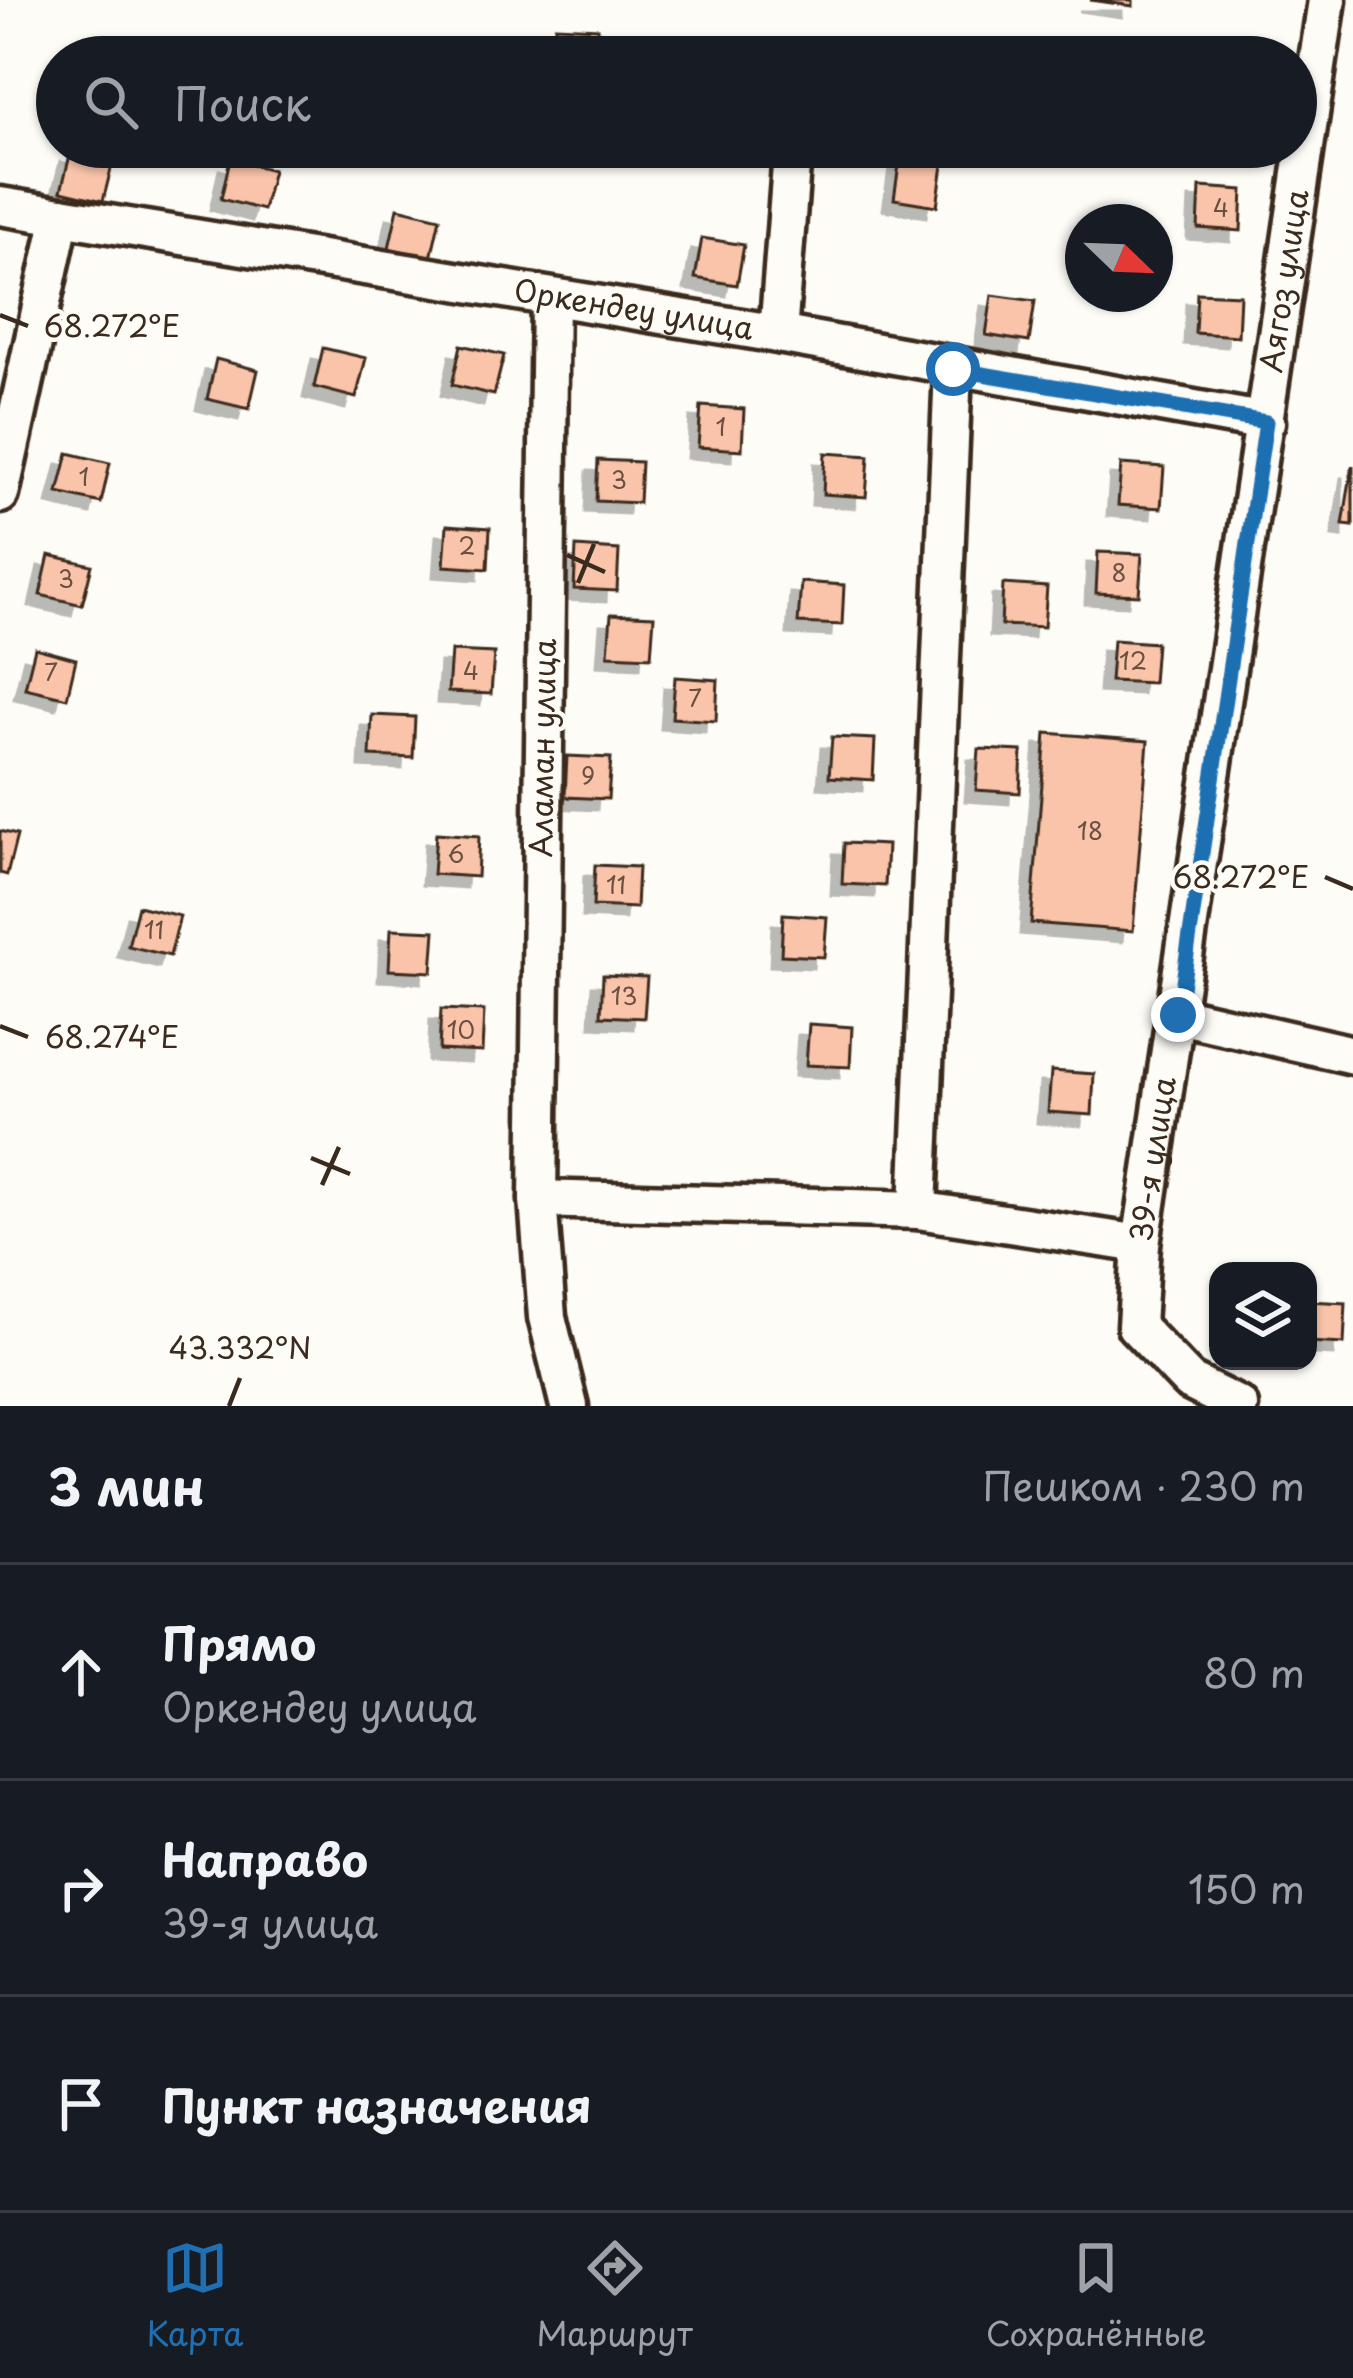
<!DOCTYPE html>
<html lang="ru">
<meta charset="utf-8">
<style>
:root{--surface:#171b24;--page:#242831;--text:#f1f3f6;--muted:#9ea1a6;--line:#363941;--accent:#1f6fb2}
body{margin:0;font-family:"Playpen Sans",sans-serif;background:var(--page);color:var(--text)}
.controls{position:absolute;right:36px;bottom:36px;display:grid;overflow:hidden;border-radius:24px;box-shadow:0 3px 9px #0004}
.controls button{width:108px;height:108px;display:grid;place-items:center;padding:0;border:0;border-bottom:3px solid var(--line);background:var(--surface);color:var(--text);font:60px sans-serif}
.compass{position:absolute;left:1065px;top:204px;width:108px;height:108px;border-radius:50%;background:var(--surface);box-shadow:0 3px 9px #0004;rotate:113deg}
.stop{position:absolute;width:36px;height:36px;margin:-27px;border:9px solid #1f6fb2;border-radius:50%;background:#fff}
.stop.end{background:#1f6fb2;border-color:#fff;box-shadow:0 3px 12px #0008}
.list{margin:0;padding:0;list-style:none}
h2{display:flex;justify-content:space-between;align-items:center;height:156px;margin:0;padding:0 48px;font-size:51px}
h2 small{font-size:39px;font-weight:400;color:var(--muted)}
.list li{display:grid;grid-template-columns:78px 1fr auto;gap:36px;align-items:center;box-sizing:border-box;height:216px;padding:0 48px;border-top:3px solid var(--line)}
.list b{display:block;font-size:45px;white-space:nowrap}
.list p{margin:0;font-size:39px;white-space:nowrap;color:var(--muted)}
.list em{font-size:39px;font-style:normal;color:var(--muted)}
.icon{flex:none;width:66px;height:66px;fill:none;stroke:currentColor;stroke-width:2;stroke-linecap:round;stroke-linejoin:round}
.map{position:relative;flex:none;width:1353px;height:1406px;overflow:hidden}
.search{position:absolute;background:var(--surface);box-shadow:0 3px 9px #0004;left:36px;right:36px;top:36px;height:132px;display:flex;align-items:center;gap:30px;box-sizing:border-box;padding:0 42px;border-radius:66px;color:var(--muted);font-size:45px}
.sheet{height:804px;background:var(--surface)}
nav{display:flex;justify-content:space-around;align-items:center;box-sizing:border-box;height:168px;border-top:3px solid var(--line);background:var(--surface);font-size:33px;color:var(--muted)}
nav a{display:grid;justify-items:center;gap:6px}
nav .on{color:var(--accent)}
.map>svg:first-child{display:block}
.building{fill:#f9c4aa;stroke:#3b2a1e;stroke-width:3;filter:url(#shadow)}
.lines{fill:none;stroke-linecap:round;stroke-linejoin:round}
.minor-casing{stroke:#3b2a1e;stroke-width:45}
.minor{stroke:#fdfcf7;stroke-width:36}
.route{stroke:#1f6fb2;stroke-width:15}
.ticks{fill:none;stroke:#3b2a1e;stroke-width:4.5}
.labels{text-anchor:middle;stroke-width:9;stroke-linejoin:round;paint-order:stroke}
.number-label{font-size:24px;fill:#6a5041}
.street-label{font-size:30px;fill:#3b2a1e;stroke:#fdfcf7}
.ticks-label{font-size:30px;text-anchor:middle;fill:#3b2a1e;stroke:#fdfcf7;stroke-width:9;stroke-linejoin:round;paint-order:stroke}
</style>
<div class="map">
<svg width="1353" height="1406" viewBox="0 0 1353 1406">
<defs>
<filter id="shadow"><feDropShadow dx="-11" dy="11" stdDeviation="0" flood-color="#0004"/></filter>
</defs>
<rect width="100%" height="100%" fill="#fdfcf7"/>
<filter id="ink" filterUnits="userSpaceOnUse"><feTurbulence type="fractalNoise" baseFrequency=".00833" numOctaves="2"/><feDisplacementMap in="SourceGraphic" scale="24" xChannelSelector="R" yChannelSelector="G"/><feConvolveMatrix kernelMatrix="1 2 1 2 8 2 1 2 1" color-interpolation-filters="sRGB"/></filter>
<g filter="url(#ink)">
<g class="building">
<polygon points="1090,0 1133,0 1133,6"/>
<polygon points="555,26 598,28 596,57 552,57"/>
<polygon points="71,151 113,161 103,201 61,191"/>
<polygon points="900,158 943,165 937,206 894,199"/>
<polygon points="230,159 273,170 263,210 221,199"/>
<polygon points="1200,187 1243,190 1241,231 1198,228"/>
<polygon points="398,208 440,218 431,258 389,248"/>
<polygon points="702,238 744,245 737,285 695,278"/>
<polygon points="1197,293 1240,295 1238,336 1195,333"/>
<polygon points="992,295 1035,301 1029,342 986,335"/>
<polygon points="461,345 504,355 494,395 452,385"/>
<polygon points="323,348 366,358 356,398 314,387"/>
<polygon points="216,359 258,370 249,409 207,399"/>
<polygon points="701,406 744,409 742,450 698,447"/>
<polygon points="68,453 110,463 101,503 58,493"/>
<polygon points="825,453 869,456 866,497 823,494"/>
<polygon points="598,460 641,462 639,503 596,501"/>
<polygon points="1121,464 1164,467 1161,508 1118,505"/>
<polygon points="1352,467 1353,467 1353,526 1343,525"/>
<polygon points="447,525 490,528 488,569 444,566"/>
<polygon points="576,547 619,550 617,591 574,589"/>
<polygon points="1098,552 1142,554 1139,595 1096,593"/>
<polygon points="49,555 92,565 82,605 40,595"/>
<polygon points="801,582 844,585 842,625 798,623"/>
<polygon points="1003,584 1047,587 1044,627 1001,625"/>
<polygon points="611,614 654,616 651,657 608,655"/>
<polygon points="1113,640 1156,643 1153,683 1110,681"/>
<polygon points="35,648 76,659 67,698 25,688"/>
<polygon points="451,651 494,653 491,694 448,692"/>
<polygon points="675,677 718,680 716,721 672,718"/>
<polygon points="372,715 415,717 413,758 370,756"/>
<polygon points="1046,733 1148,741 1133,931 1031,923"/>
<polygon points="832,737 875,739 873,780 829,777"/>
<polygon points="979,749 1022,751 1020,793 976,790"/>
<polygon points="567,756 611,758 608,799 565,797"/>
<polygon points="0,831 17,835 7,875 0,873"/>
<polygon points="436,833 479,836 477,877 433,874"/>
<polygon points="844,843 887,845 885,886 842,884"/>
<polygon points="595,865 638,867 636,908 593,906"/>
<polygon points="138,906 180,916 170,956 128,946"/>
<polygon points="783,914 827,917 824,957 781,955"/>
<polygon points="391,929 435,931 432,972 389,970"/>
<polygon points="603,975 647,977 644,1018 601,1016"/>
<polygon points="441,1009 484,1011 482,1052 439,1050"/>
<polygon points="809,1024 852,1027 850,1067 806,1065"/>
<polygon points="1051,1071 1094,1074 1092,1115 1048,1112"/>
<polygon points="1308,1301 1346,1303 1344,1344 1308,1342"/>
</g>
<g class="lines">
<g class="minor-casing">
<g id="minor">
<path id="s1" d="M0 206 778 334 1266 422"/>
<polyline points="550,297 538,1199 547,1317 569,1406"/>
<polyline points="778,334 792,153"/>
<polyline points="0,494 61,216"/>
<polyline points="1178,1015 1353,1055"/>
<polyline points="538,1199 918,1210 1141,1244"/>
<polyline points="918,1210 953,369"/>
<path id="s2" d="M1239 1406 1189 1381 1136 1326 1141 1244 1327 0"/>
</g>
</g>
<use href="#minor" class="minor"/>
</g>
</g>
<g class="lines" filter="url(#ink)">
<polyline class="route" points="953,369 1266,422 1178,1015"/>
</g>
<path class="ticks" d="M0 315 28 326M567 555 605 572M578 583 594 544M1325 877 1353 889M0 1026 28 1037M311 1158 350 1174M322 1185 339 1147M229 1406 240 1378"/>
<g class="labels">
<g class="number-label">
<text x="1221" y="217">4</text>
<text x="721" y="436">1</text>
<text x="84" y="486">1</text>
<text x="619" y="489">3</text>
<text x="467" y="555">2</text>
<text x="1119" y="582">8</text>
<text x="66" y="588">3</text>
<text x="1133" y="670">12</text>
<text x="471" y="680">4</text>
<text x="51" y="681">7</text>
<text x="695" y="707">7</text>
<text x="588" y="785">9</text>
<text x="1090" y="840">18</text>
<text x="456" y="863">6</text>
<text x="616" y="894">11</text>
<text x="154" y="939">11</text>
<text x="624" y="1005">13</text>
<text x="461" y="1039">10</text>
</g>
<g class="street-label">
<text dy="10" stroke="none"><textPath href="#s2" startOffset="1188">Аягоз улица</textPath></text>
<text dy="10" stroke="none"><textPath href="#s1" startOffset="642">Оркендеу улица</textPath></text>
<text transform="translate(544 748) rotate(-89)" y="10">Аламан улица</text>
<text dy="10" stroke="none"><textPath href="#s2" startOffset="300">39-я улица</textPath></text>
</g>
</g>
<g class="ticks-label">
<text x="112" y="337">68.272°E</text>
<text x="1241" y="888">68.272°E</text>
<text x="112" y="1048">68.274°E</text>
<text x="240" y="1359">43.332°N</text>
</g>
</svg>
<div class="controls">
<button><svg class="icon" aria-label="layers" viewBox="0 0 24 24"><path d="M12 4l9 5-9 5-9-5zM3 14l9 5 9-5"/></svg></button>
</div>
<svg class="compass" viewBox="-18 -18 36 36"><path d="M0-13l5 13h-10z" fill="#e53935"/><path d="M0 13l5-13h-10z" fill="#9ea1a6"/></svg>
<div class="stop" style="left:953px;top:369px"></div>
<div class="stop end" style="left:1178px;top:1015px"></div>
<div class="search"><svg class="icon" aria-label="search" viewBox="0 0 24 24"><circle cx="10" cy="10" r="6"/><path d="M15 15l6 6"/></svg>Поиск</div>
</div>
<section class="sheet">
<h2>3 мин<small>Пешком · 230 m</small></h2>
<ul class="list">
<li><svg class="icon" aria-label="ahead" viewBox="0 0 24 24"><path d="M12 20V5M6 11l6-6 6 6"/></svg><div><b>Прямо</b><p>Оркендеу улица</p></div><em>80 m</em></li>
<li><svg class="icon" aria-label="right" viewBox="0 0 24 24"><path d="M7 20v-9h11M14 6l5 5-5 5"/></svg><div><b>Направо</b><p>39-я улица</p></div><em>150 m</em></li>
<li><svg class="icon" aria-label="arrive" viewBox="0 0 24 24"><path d="M6 21V4h12l-3 4 3 4H6"/></svg><div><b>Пункт назначения</b></div></li>
</ul>
</section>
<nav>
<a class="on"><svg class="icon" aria-label="map" viewBox="0 0 24 24"><path d="M3 6l6-2 6 2 6-2v14l-6 2-6-2-6 2zM9 4v14M15 6v14"/></svg>Карта</a>
<a><svg class="icon" aria-label="directions" viewBox="0 0 24 24"><path d="M12 3l9 9-9 9-9-9zM9 14v-3h6M13 9l2 2-2 2"/></svg>Маршрут</a>
<a><svg class="icon" aria-label="saved" viewBox="0 0 24 24"><path d="M7 4h10v16l-5-4-5 4z"/></svg>Сохранённые</a>
</nav>
